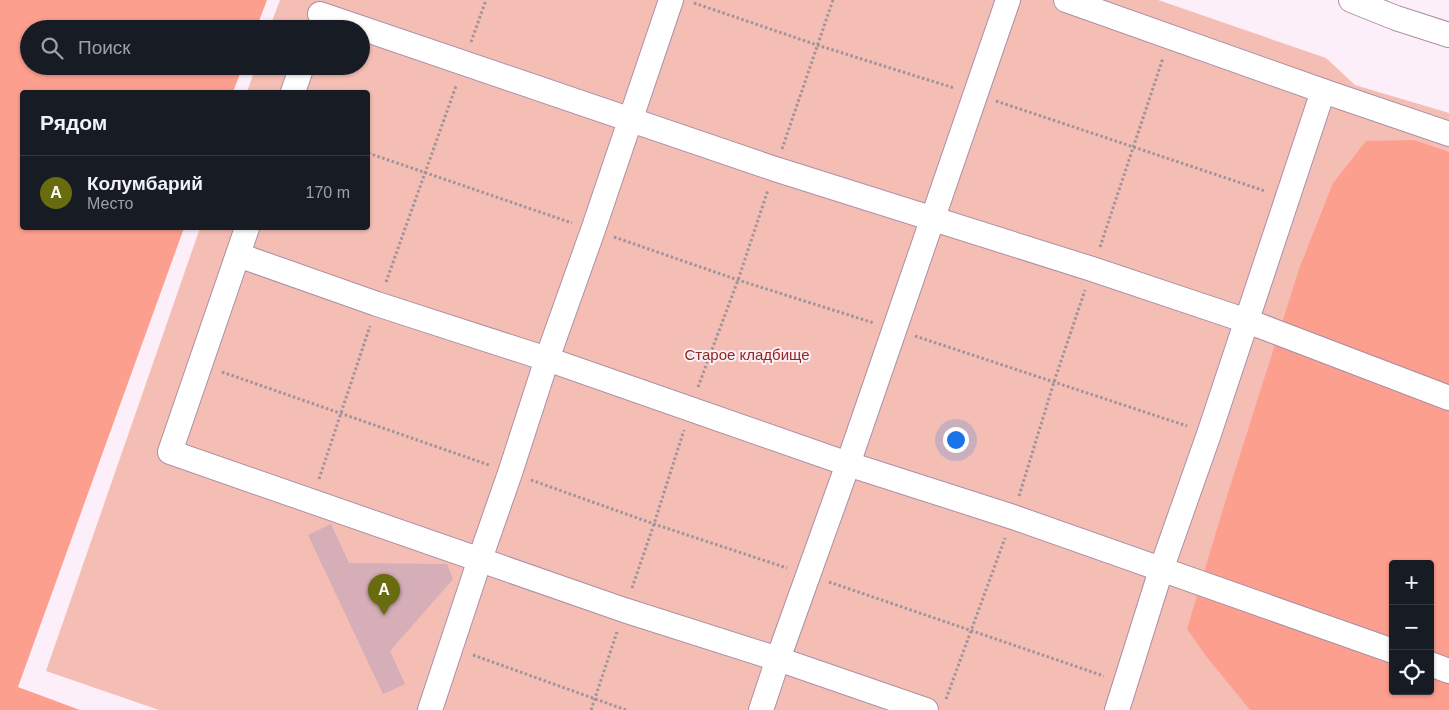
<!DOCTYPE html>
<html lang="ru">
<meta charset="utf-8">
<style>
:root{--surface:#171b24;--page:#20242c;--text:#f1f3f6;--muted:#9ea1a6;--line:#363941;--accent:#696c0e}
body{margin:0;font-family:Arial,sans-serif;background:var(--page);color:var(--text)}
.controls{position:absolute;right:15px;bottom:15px;display:grid;overflow:hidden;border-radius:5px;box-shadow:0 1px 4px #0004}
.controls button{width:45px;height:45px;display:grid;place-items:center;padding:0;border:0;border-bottom:1px solid var(--line);background:var(--surface);color:var(--text);font:25px sans-serif}
.you{position:absolute;left:955px;top:439px;width:18px;height:18px;margin:-12px;border:4px solid #fff;border-radius:50%;background:#1a73e8;box-shadow:0 0 0 8px #1a73e833}
.badge{display:grid;place-items:center;width:32px;height:32px;border-radius:50%;background:var(--accent);color:#fff;font-size:16px;font-weight:700}
.pin{position:absolute;translate:-50% -41px;filter:drop-shadow(0 1px 2px #0008)}
.pin::after{content:'';position:absolute;top:26px;width:18px;height:15px;background:inherit;clip-path:polygon(0 0,100% 0,50% 100%)}
.list{margin:0;padding:0;list-style:none}
h2{display:flex;justify-content:space-between;align-items:center;height:65px;margin:0;padding:0 20px;font-size:21px}
h2 small{font-size:16px;font-weight:400;color:var(--muted)}
.list li{display:grid;grid-template-columns:32px 1fr auto;gap:15px;align-items:center;box-sizing:border-box;height:75px;padding:0 20px;border-top:1px solid var(--line)}
.list b{display:block;font-size:19px;white-space:nowrap}
.list p{margin:0;font-size:16px;white-space:nowrap;color:var(--muted)}
.list em{font-size:16px;font-style:normal;color:var(--muted)}
.icon{flex:none;width:28px;height:28px;fill:none;stroke:currentColor;stroke-width:2;stroke-linecap:round;stroke-linejoin:round}
.map{position:relative;flex:none;width:1449px;height:710px;overflow:hidden}
.search{position:absolute;background:var(--surface);box-shadow:0 1px 4px #0004;left:20px;top:20px;width:350px;height:55px;display:flex;align-items:center;gap:12px;box-sizing:border-box;padding:0 18px;border-radius:28px;color:var(--muted);font-size:19px}
.panel{position:absolute;background:var(--surface);box-shadow:0 1px 4px #0004;left:20px;top:90px;width:350px;height:140px;border-radius:5px}
.map>svg:first-child{display:block}
.green{fill:#f5beb4;fill-rule:evenodd}
.forest{fill:#fd9f8f;fill-rule:evenodd}
.building{fill:#d5aeb7}
.lines{fill:none;stroke-linecap:round;stroke-linejoin:round}
.minor-casing{stroke:#ad8fa5;stroke-width:26}
.path{stroke:#9f939c;stroke-width:3;stroke-dasharray:2.5 2.5;stroke-linecap:butt}
.minor{stroke:#fff;stroke-width:24}
.labels{text-anchor:middle;stroke-width:4;stroke-linejoin:round;paint-order:stroke}
.park-label{font-size:15px;fill:#91261a;stroke:#fceff9}
</style>
<div class="map">
<svg width="1449" height="710" viewBox="0 0 1449 710">
<rect width="100%" height="100%" fill="#fceff9"/>
<path class="green" d="M280 0H1158L1326 58 1355 85 1449 113V710H159L46 671 200 228H368V92H247L256 66H361V29H269ZM1393 564H1430V691H1393Z"/>
<g class="forest">
<polygon points="0,0 267,0 256,29 29,29 29,66 243,66 233,92 22,92 22,228 184,228 18,687 80,710 0,710"/>
<path d="M1414 140 1449 152V710H1250L1206 656 1187 629 1226 499 1299 269 1333 183 1366 141ZM1393 564H1430V691H1393Z"/>
</g>
<polygon class="building" points="331,524 349,563 447,564 453,579 390,651 405,684 383,694 308,535"/>
<g class="lines">
<g class="minor-casing">
<g id="minor">
<polyline points="1066,0 1323,91 1209,434 1161,570 1117,710"/>
<polyline points="1351,0 1396,18 1449,35"/>
<polyline points="320,14 775,169 1092,269 1247,321 1449,398"/>
<polyline points="1323,91 1449,134"/>
<polyline points="293,92 302,66"/>
<polyline points="247,228 170,452 624,610 778,659 926,710"/>
<polyline points="238,255 377,304 547,359 848,464 1013,517 1393,651"/>
<polyline points="1430,664 1449,671"/>
<polyline points="430,710 480,559 510,473 547,359 593,230 671,0"/>
<polyline points="761,710 778,659 848,464 1008,0"/>
</g>
</g>
<g class="path">
<polyline points="694,3 817,45 954,88"/>
<polyline points="471,42 486,0"/>
<polyline points="996,101 1265,191"/>
<polyline points="782,149 833,0"/>
<polyline points="368,153 572,223"/>
<polyline points="614,237 738,280 874,323"/>
<polyline points="1100,247 1163,58"/>
<polyline points="386,282 456,86"/>
<polyline points="915,336 1187,426"/>
<polyline points="222,372 489,465"/>
<polyline points="698,387 738,280 768,190"/>
<polyline points="319,479 370,326"/>
<polyline points="531,480 654,524 787,568"/>
<polyline points="1019,496 1054,382 1085,290"/>
<polyline points="829,582 1104,676"/>
<polyline points="632,588 654,524 684,430"/>
<polyline points="473,655 626,710"/>
<polyline points="946,699 1005,538"/>
<polyline points="591,710 617,632"/>
</g>
<use href="#minor" class="minor"/>
</g>
<g class="labels">
<g class="park-label">
<text x="747" y="360">Старое кладбище</text>
</g>
</g>
</svg>
<div class="controls">
<button>+</button>
<button>−</button>
<button><svg class="icon" aria-label="locate" viewBox="0 0 24 24"><circle cx="12" cy="12" r="6"/><path d="M12 2v4M12 18v4M2 12h4M18 12h4"/></svg></button>
</div>
<div class="you"></div>
<div class="pin badge" style="left:384px;top:615px">A</div>
<div class="search"><svg class="icon" aria-label="search" viewBox="0 0 24 24"><circle cx="10" cy="10" r="6"/><path d="M15 15l6 6"/></svg>Поиск</div>
<section class="panel">
<h2>Рядом<small></small></h2>
<ul class="list">
<li><span class="badge">A</span><div><b>Колумбарий</b><p>Место</p></div><em>170 m</em></li>
</ul>
</section>
</div>
